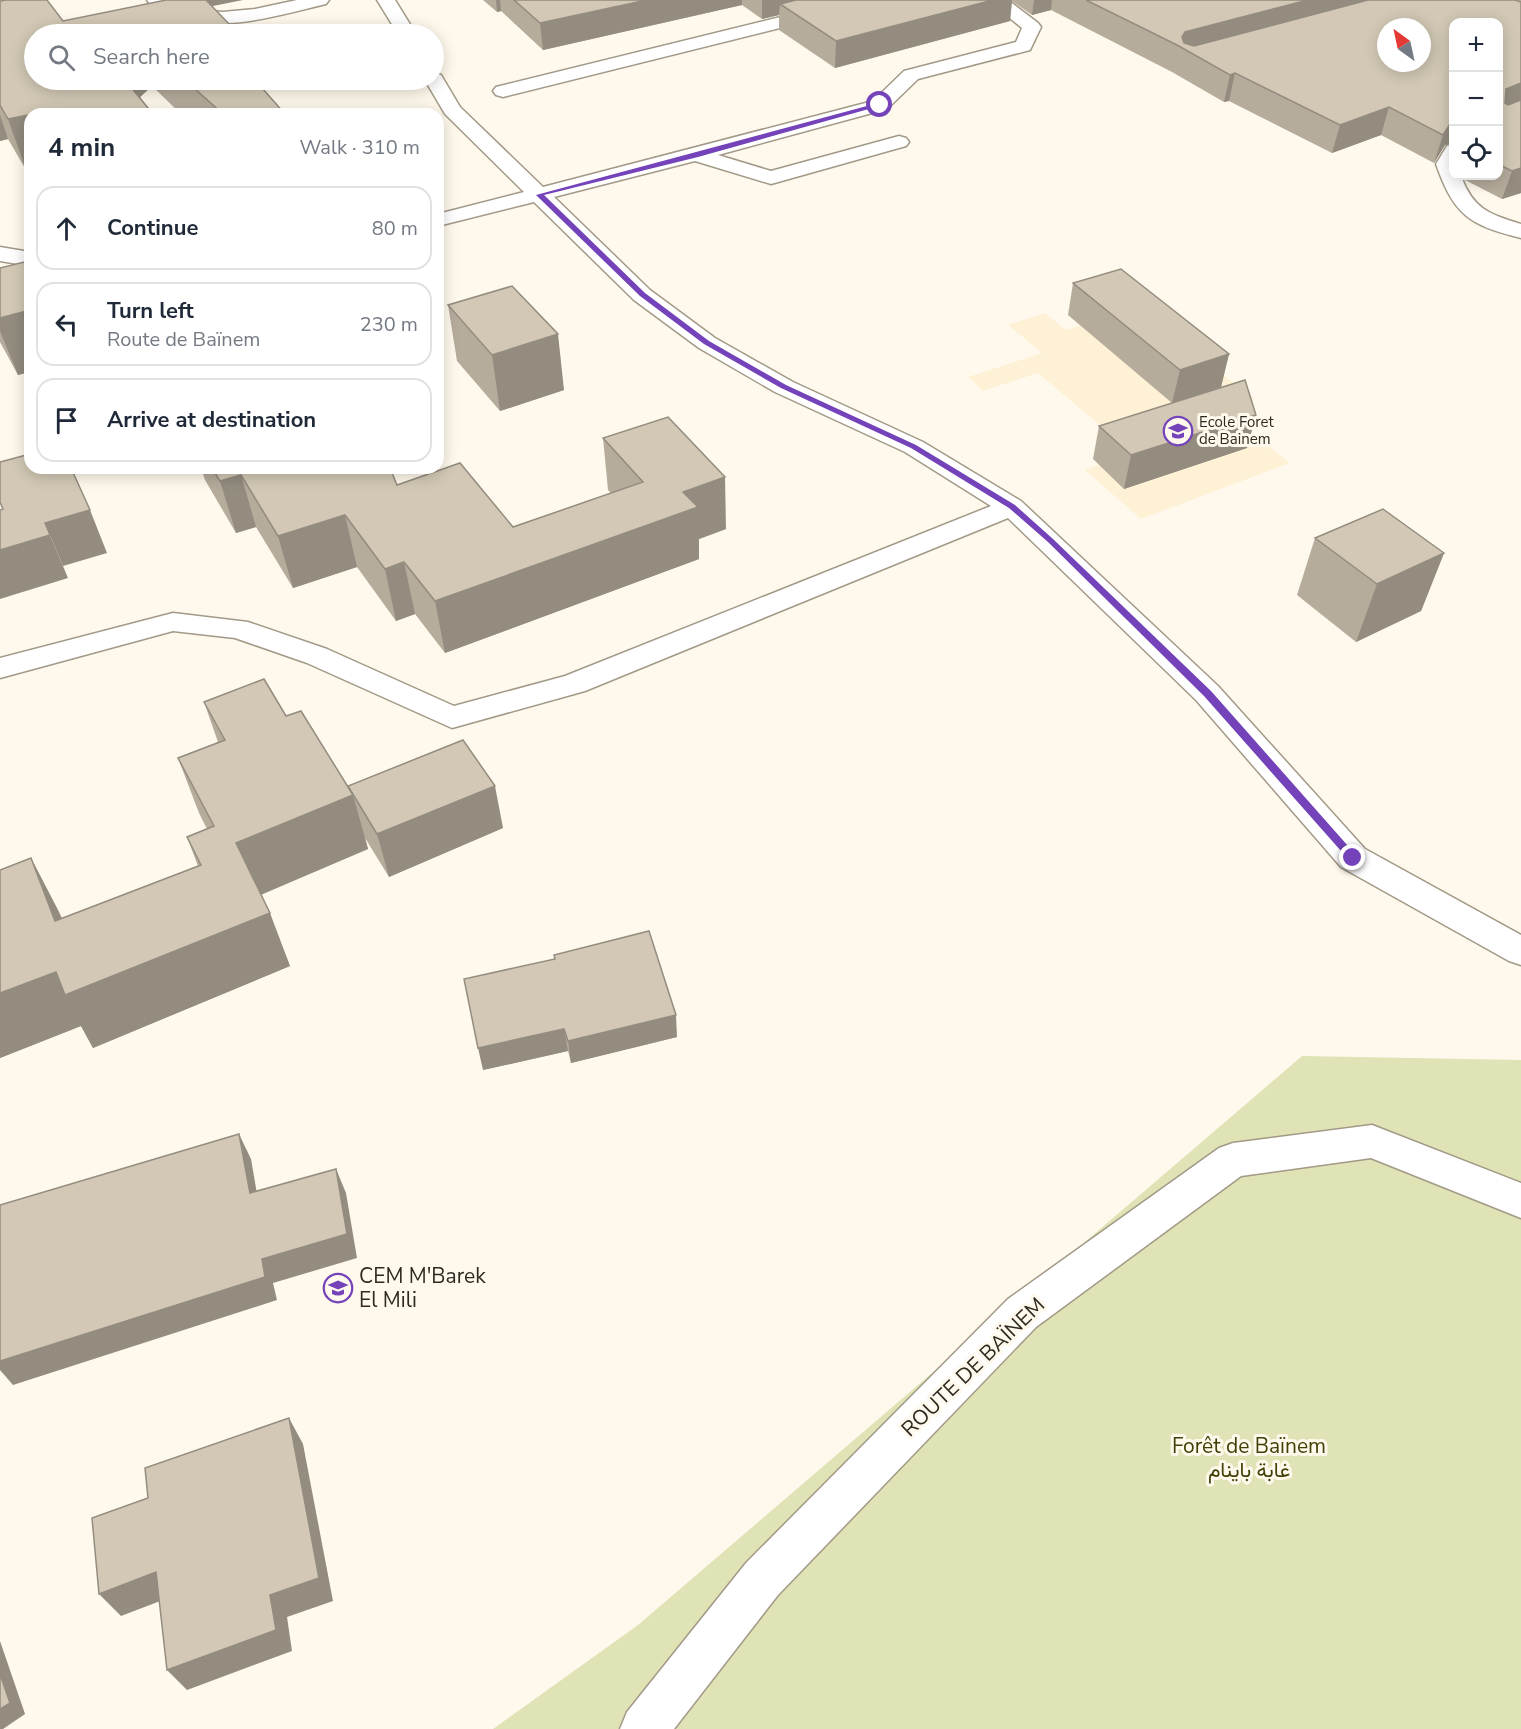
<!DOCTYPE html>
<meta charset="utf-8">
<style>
:root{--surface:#fff;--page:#f6f6f7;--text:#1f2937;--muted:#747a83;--line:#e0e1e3}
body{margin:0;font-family:"Nunito Sans",Vazirmatn,sans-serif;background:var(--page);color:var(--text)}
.controls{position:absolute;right:18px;top:18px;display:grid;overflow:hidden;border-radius:12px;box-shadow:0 3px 15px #0003}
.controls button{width:54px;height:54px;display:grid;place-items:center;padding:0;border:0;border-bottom:2px solid var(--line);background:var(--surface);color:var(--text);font:30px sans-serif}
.compass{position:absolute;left:1377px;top:18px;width:54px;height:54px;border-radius:50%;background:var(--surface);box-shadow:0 3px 15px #0003;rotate:327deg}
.stop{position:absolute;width:18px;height:18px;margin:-14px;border:4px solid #7443ba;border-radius:50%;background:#fff}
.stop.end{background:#7443ba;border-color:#fff;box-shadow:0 2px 6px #0008}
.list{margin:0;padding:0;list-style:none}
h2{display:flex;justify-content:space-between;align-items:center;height:78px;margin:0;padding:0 24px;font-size:26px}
h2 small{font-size:20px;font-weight:400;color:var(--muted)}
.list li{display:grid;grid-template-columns:39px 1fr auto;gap:18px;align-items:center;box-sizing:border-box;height:84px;margin:0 12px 12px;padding:0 12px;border:2px solid var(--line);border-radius:18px}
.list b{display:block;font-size:22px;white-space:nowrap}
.list p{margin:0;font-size:20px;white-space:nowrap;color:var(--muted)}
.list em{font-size:20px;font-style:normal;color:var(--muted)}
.icon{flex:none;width:33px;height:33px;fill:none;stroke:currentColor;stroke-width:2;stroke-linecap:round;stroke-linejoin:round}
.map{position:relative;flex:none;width:1521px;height:1729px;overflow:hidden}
.search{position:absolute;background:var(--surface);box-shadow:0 3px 15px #0003;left:24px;top:24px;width:420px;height:66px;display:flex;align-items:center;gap:15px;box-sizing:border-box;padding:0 21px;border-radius:33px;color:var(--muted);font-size:22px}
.panel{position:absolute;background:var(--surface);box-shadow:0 3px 15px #0003;left:24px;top:108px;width:420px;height:366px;border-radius:18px}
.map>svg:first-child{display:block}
.built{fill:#fef1d6}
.green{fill:#dfe3b6}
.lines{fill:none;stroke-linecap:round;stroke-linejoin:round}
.minor-casing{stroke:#a29986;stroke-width:3}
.minor{fill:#fff;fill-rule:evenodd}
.wall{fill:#b5ac9c}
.shaded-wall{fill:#938c7f}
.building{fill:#d2c8b5;stroke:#938c7f;stroke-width:1.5;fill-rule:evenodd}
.route{fill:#7443ba}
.labels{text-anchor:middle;stroke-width:6;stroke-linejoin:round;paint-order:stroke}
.far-poi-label{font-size:15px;fill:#2d2a22;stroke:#fff9ed;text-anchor:start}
.near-poi-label{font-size:21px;fill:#2d2a22;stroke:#fff9ed;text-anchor:start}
.near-street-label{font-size:21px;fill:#2d2a22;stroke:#fff9ed}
.near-park-label{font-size:21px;fill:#3f4107;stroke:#fff9ed}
</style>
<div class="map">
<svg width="1521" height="1729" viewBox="0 0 1521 1729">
<rect width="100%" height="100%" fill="#fff9ed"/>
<polygon class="built" points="1134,308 1254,398 1221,410 1290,463 1141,519 1085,470 1132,452 1038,373 983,391 968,377 1042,353 1008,325 1045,313 1066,330"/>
<polygon class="green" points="1302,1056 1521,1060 1521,1729 493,1729 638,1625"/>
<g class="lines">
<g class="minor-casing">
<g id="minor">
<path d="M147 0H170L191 10 223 12 255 9 297 0H329L326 4C280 15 227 32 179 18 169 15 159 8 150 4Z"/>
<polygon points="377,0 395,0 416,34 398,34"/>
<polygon points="849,0 879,0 876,4 503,97 496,95 493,91 496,87"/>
<polygon points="988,0 1008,0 1038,23 1041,27 1030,50 918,79 887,109 718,155 771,171 899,136 906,138 909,142 906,146 771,184 695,161 554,197 650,290 715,338 793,382 923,442 1021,501 1218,686 1365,849 1521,935 1521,965 1509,961 1341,867 1196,700 1008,518 585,691 452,728 307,663 235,638 173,631 0,678 0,658 173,613 248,622 327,649 454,706 565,676 991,506 905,452 775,392 699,348 634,300 534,202 438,226 438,214 524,192 445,114 425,80 434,80 434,73 441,75 460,107 543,187 873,101 904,71 1016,42 1022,28"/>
<path d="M1454 144V176H1461C1473 209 1489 214 1521 224V238C1469 225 1454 215 1436 164L1447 146Z"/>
<polygon points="0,247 30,252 30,266 0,261"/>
<polygon points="1372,1125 1521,1183 1521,1218 1371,1158 1241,1176 1036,1327 778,1595 674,1729 620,1729 627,1712 746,1563 1008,1299 1219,1148 1233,1143"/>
</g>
</g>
<use href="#minor" class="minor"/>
</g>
<g class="wall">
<polygon points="483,0 1521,0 1521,193 1502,199 1465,180 1462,176 1498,176 1498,22 1454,22 1454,143 1445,145 1434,163 1381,135 1332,153 1229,101 1224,102 1172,72 1051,10 1032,15 1012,1 1010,21 835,68 779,30 779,15 762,19 742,5 543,50 501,11 497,12"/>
<polygon points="0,1 63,21 213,7 231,26 233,34 34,34 34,80 255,80 285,114 181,114 152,86 140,97 153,114 30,114 30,169 26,170 8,139 0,141"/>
<polygon points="0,268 30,274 30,372 18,375 0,342"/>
<polygon points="1073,283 1229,354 1221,387 1191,397 1256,415 1247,448 1124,489 1093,459 1099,426 1172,403 1068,315"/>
<polygon points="448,305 564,390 500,411 457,361"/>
<polygon points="603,438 726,529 699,539 699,559 445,653 415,614 396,621 357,567 293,588 256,527 236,533 205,480 201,468 324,468 326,471 397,485 513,527 611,493 608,490"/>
<polygon points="1315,538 1444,553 1421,611 1356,642 1297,595"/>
<polygon points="204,702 286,716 348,786 503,828 389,877 365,838 368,849 261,894 290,966 93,1048 81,1026 0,1058 0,870 31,858 62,918 198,866 187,837 207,829 199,813 178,758 218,742"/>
<polygon points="554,955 677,1037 571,1063 568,1051 483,1070 554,959"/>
</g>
<g class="shaded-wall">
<polygon points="207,0 243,0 208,7"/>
<polygon points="496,0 500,0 501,11 497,12"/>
<polygon points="647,0 742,0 742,5 543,50 540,23"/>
<polygon points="762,0 840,0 780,4 779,15 762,19"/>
<polygon points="993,0 1012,0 1010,21 835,68 836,41"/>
<polygon points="1034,0 1052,0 1051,10 1032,15"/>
<polygon points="1308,0 1399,0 1195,55 1180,47 1182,37 1185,32"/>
<polygon points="231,26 233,34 212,34 211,31"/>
<polygon points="1235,73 1229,101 1224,102 1230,75"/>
<polygon points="116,80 150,80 152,86 125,111"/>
<polygon points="1521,83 1521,105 1498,116 1506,89"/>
<polygon points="1389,107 1381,135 1332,153 1340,125"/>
<polygon points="53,110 54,114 33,114"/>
<polygon points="0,115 8,139 0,141"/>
<polygon points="30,115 30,169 26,170 8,119"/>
<polygon points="1454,118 1454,143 1445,145 1434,163 1443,135"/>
<polygon points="1521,168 1521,193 1502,199 1512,171"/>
<polygon points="30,310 30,372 18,375 0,331 0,318"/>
<polygon points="558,334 564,390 500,411 492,355"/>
<polygon points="1229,354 1221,387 1172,403 1180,370"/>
<polygon points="1256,415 1247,448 1124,489 1131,455"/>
<polygon points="241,475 256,527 236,533 220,481"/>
<polygon points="725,477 726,529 699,539 699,559 445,653 435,601 683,492"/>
<polygon points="90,510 107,553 63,566 45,523"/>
<polygon points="345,515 357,567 293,588 278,536"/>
<polygon points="50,535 68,578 0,599 0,550"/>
<polygon points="1444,553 1421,611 1356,642 1377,584"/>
<polygon points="404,562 415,614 396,621 385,569"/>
<polygon points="495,786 503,828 389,877 377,834"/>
<polygon points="353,795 368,849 256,897 236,843"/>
<polygon points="31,858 59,912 83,974 55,921"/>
<polygon points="270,913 290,966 93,1048 81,1026 0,1058 0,993 56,972"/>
<polygon points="676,1015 677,1037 571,1063 568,1041"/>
<polygon points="564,1029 568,1051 483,1070 478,1048"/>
<polygon points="239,1134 251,1159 261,1217 250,1193"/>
<polygon points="336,1169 346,1193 357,1258 273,1283 277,1300 13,1385 0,1370 0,1361 262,1259"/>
<polygon points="289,1418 303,1444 333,1601 287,1617 292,1651 187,1690 167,1670 270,1595"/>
<polygon points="156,1572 176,1595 121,1616 99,1594"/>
<polygon points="0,1641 25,1714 3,1729 0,1729"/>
</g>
<g class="building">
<polygon points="6,0 47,0 63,21 166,0 206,0 231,26 211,31 215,34 34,34 34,80 125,80 153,114 56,114 53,110 8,119 0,105 0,1"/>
<polygon points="514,0 647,0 540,23"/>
<polygon points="796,0 993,0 836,41 780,4"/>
<path d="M1086 0H1308L1185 32 1182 37 1184 43 1194 46 1368 0H1515L1521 2V83L1506 89 1505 103 1508 105 1521 100V168L1512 171 1498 164V22H1454V118L1443 135 1389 107 1340 125 1235 73 1230 75 1177 45ZM1386 27H1422V63H1386Z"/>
<polygon points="185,80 255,80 285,114 223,114"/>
<polygon points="24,262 30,274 30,310 0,318 0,268"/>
<polygon points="1121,269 1229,354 1180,370 1073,283"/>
<polygon points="512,286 558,334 492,355 448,305"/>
<polygon points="1245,380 1256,415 1131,455 1099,426"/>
<polygon points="668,417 725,477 683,492 698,507 435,601 404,562 385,569 345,515 278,536 241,475 220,481 212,468 324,468 326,471 339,468 390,468 397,485 460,463 513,527 643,482 603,438"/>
<polygon points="30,454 30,468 71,468 90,510 45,523 50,535 0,550 0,510 3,509 0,502 0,462"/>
<polygon points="1383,509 1444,553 1377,584 1315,538"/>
<polygon points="264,679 286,716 301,711 353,795 236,843 270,913 65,995 56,972 0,993 0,870 31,858 55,921 201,865 187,837 214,826 178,758 225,740 204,702"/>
<polygon points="463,740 495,786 377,834 348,786"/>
<polygon points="649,931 676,1015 568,1041 564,1029 478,1048 464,979 555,959 554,955"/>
<polygon points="239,1134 250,1193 336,1169 347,1234 262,1259 265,1277 0,1361 0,1205"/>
<polygon points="289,1418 319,1578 270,1595 276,1630 167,1670 156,1572 99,1594 92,1518 148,1498 145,1468"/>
<polygon points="0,1674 10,1703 0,1709"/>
</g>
<polygon class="route" points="878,103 883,105 698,157 544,195 645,293 709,341 786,385 916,445 1015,505 1053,539 1211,691 1356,855 1356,860 1349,860 1204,696 1048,542 1009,508 911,448 781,388 704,344 640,296 536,195"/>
<defs>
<g id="school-ring" transform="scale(1.5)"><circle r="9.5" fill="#fff9ed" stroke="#7443ba" stroke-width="1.5"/><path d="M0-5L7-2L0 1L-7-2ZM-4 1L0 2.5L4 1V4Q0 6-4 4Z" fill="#7443ba"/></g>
</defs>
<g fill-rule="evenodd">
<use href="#school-ring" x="1178" y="431"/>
<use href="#school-ring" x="338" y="1288"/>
</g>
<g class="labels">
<g class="far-poi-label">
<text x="1199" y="427">Ecole Foret<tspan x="1199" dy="17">de Bainem</tspan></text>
</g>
<g class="near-poi-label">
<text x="359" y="1283">CEM M'Barek<tspan x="359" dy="24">El Mili</tspan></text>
</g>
<g class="near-street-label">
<text transform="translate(973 1367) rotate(-44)" y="7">ROUTE DE BAÏNEM</text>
</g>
<g class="near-park-label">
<text x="1249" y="1453">Forêt de Baïnem<tspan x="1249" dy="24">غابة باينام</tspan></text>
</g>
</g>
</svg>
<div class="controls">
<button>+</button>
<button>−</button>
<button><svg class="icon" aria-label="locate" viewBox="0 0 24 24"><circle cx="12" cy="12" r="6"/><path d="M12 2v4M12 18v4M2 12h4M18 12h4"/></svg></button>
</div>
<svg class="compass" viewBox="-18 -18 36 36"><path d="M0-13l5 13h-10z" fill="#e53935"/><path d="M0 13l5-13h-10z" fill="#747a83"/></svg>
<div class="stop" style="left:880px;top:105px"></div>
<div class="stop end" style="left:1353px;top:858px"></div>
<div class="search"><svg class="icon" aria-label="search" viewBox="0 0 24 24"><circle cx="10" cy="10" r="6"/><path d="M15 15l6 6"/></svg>Search here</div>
<section class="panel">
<h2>4 min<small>Walk · 310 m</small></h2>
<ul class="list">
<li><svg class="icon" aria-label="ahead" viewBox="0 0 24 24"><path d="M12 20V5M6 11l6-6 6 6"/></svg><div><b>Continue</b></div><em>80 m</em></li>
<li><svg class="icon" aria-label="left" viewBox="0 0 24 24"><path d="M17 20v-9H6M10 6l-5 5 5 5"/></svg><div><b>Turn left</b><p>Route de Baïnem</p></div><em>230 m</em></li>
<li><svg class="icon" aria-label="arrive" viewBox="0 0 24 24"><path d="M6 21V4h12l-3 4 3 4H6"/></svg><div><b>Arrive at destination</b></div></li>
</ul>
</section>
</div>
